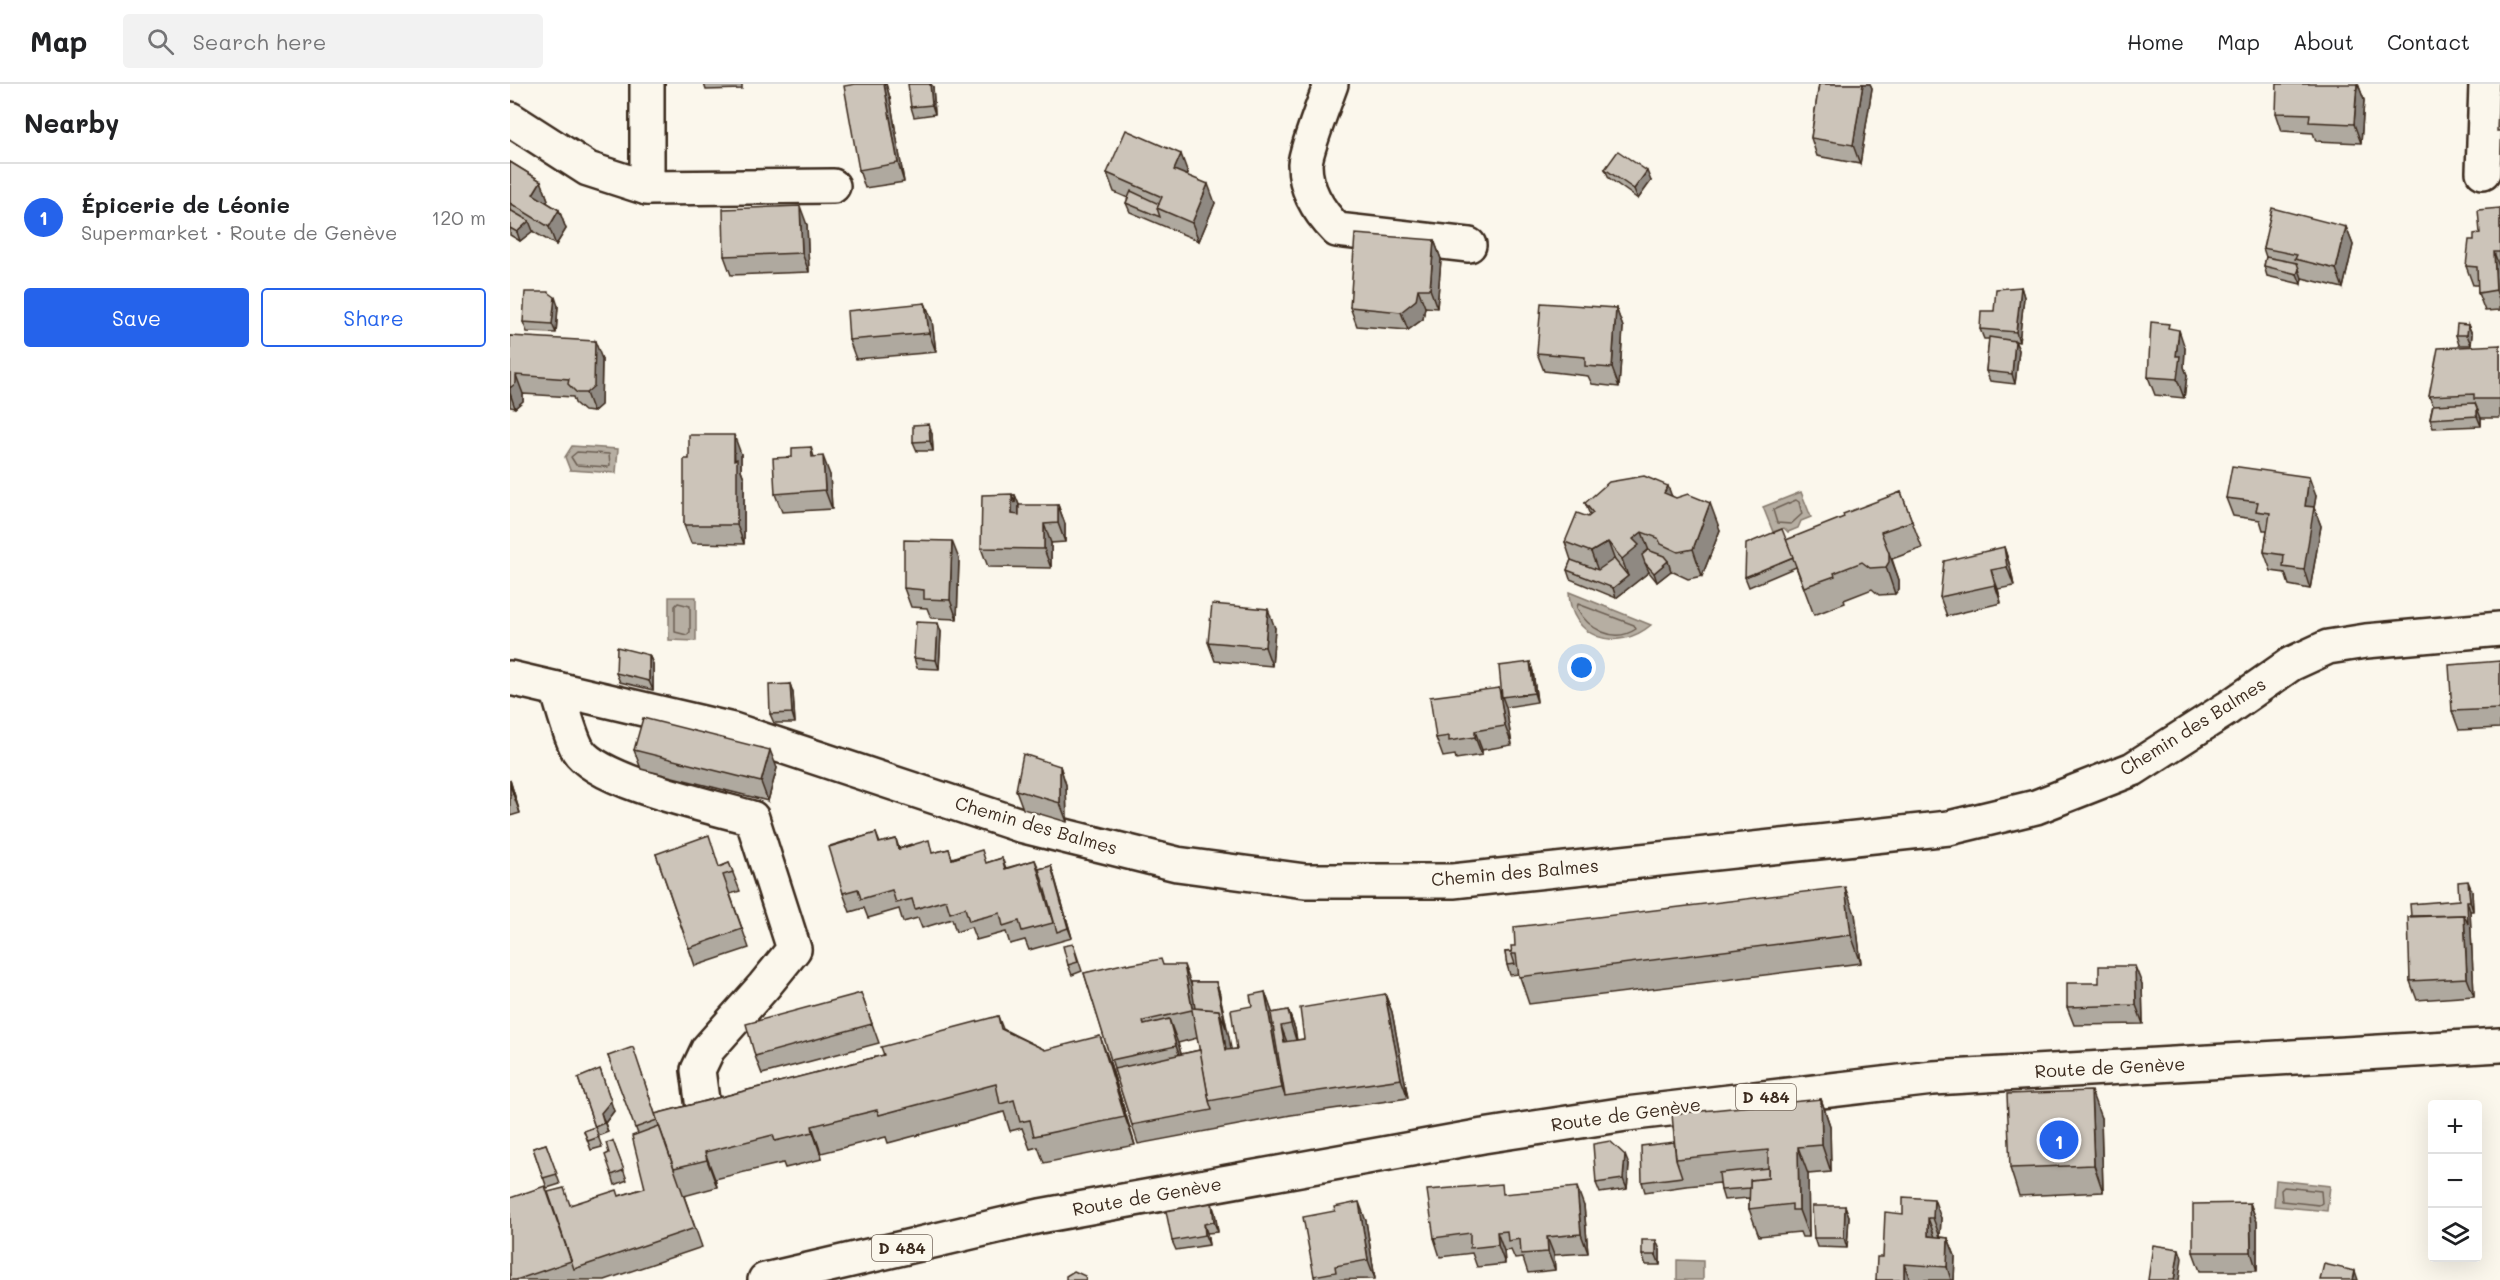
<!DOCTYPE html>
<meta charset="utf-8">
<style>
:root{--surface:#fff;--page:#f2f2f2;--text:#202124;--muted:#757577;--line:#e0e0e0;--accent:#2563eb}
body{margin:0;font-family:Mali,sans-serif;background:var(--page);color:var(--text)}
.controls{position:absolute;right:18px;bottom:18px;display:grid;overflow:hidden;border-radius:6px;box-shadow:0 6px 24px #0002}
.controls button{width:54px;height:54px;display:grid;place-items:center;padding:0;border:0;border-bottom:2px solid var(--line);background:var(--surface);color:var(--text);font:30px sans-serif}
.you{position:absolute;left:1072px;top:584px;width:21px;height:21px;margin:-15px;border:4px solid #fff;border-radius:50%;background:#1a73e8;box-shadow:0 0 0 9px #1a73e833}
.badge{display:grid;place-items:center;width:39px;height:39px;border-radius:50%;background:var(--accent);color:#fff;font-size:20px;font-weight:700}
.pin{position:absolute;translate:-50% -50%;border:3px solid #fff;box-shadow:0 2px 6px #0006}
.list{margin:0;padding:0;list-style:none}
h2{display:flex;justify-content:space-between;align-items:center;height:78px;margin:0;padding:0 24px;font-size:26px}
h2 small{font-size:20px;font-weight:400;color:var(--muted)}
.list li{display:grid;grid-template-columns:39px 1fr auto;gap:18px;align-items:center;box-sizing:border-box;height:108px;padding:0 24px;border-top:2px solid var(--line)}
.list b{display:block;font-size:22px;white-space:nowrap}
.list p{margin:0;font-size:20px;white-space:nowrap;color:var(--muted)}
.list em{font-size:20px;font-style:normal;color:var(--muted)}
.actions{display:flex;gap:12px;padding:18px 24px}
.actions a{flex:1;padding:14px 0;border:2px solid var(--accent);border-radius:6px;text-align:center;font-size:21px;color:var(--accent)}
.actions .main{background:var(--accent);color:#fff}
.icon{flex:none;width:33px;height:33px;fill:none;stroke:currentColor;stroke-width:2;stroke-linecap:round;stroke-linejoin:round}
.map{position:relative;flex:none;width:1990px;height:1196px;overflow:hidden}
header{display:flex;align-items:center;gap:36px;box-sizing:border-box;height:84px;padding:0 30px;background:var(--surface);border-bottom:2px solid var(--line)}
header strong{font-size:28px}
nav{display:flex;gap:33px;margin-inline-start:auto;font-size:21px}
.search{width:420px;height:54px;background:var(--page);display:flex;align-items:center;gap:15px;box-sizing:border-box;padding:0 21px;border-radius:6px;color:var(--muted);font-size:22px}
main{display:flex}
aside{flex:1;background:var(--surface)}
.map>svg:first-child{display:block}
.water{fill:#b6aea2;stroke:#85796d;stroke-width:1.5}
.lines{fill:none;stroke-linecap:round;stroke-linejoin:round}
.shore{stroke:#6c5f53;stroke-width:1.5}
.street-casing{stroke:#3b2a1e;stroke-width:38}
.primary-casing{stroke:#3b2a1e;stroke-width:38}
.street{stroke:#fbf7ec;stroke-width:33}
.primary{stroke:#fbf7ec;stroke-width:33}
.wall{fill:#afa99f;stroke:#3b2a1e;stroke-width:1.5;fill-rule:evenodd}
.shaded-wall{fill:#8f8982;stroke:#3b2a1e;stroke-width:1.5}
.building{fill:#ccc4b9;stroke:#3b2a1e;stroke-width:1.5}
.labels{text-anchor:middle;stroke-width:5;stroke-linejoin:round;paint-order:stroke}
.shield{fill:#fbf7ec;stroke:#75685c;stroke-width:1.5}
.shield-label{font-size:16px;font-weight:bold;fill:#3b2a1e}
.street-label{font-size:18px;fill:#3b2a1e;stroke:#fbf7ec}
</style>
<header>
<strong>Map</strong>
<div class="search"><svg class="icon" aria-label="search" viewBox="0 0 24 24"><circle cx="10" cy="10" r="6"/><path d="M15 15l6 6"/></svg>Search here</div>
<nav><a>Home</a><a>Map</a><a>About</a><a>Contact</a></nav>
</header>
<main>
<aside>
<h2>Nearby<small></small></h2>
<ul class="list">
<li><span class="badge">1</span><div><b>Épicerie de Léonie</b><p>Supermarket · Route de Genève</p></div><em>120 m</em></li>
</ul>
<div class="actions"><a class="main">Save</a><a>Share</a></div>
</aside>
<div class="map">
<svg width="1990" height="1196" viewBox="0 0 1990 1196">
<rect width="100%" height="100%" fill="#fbf7ec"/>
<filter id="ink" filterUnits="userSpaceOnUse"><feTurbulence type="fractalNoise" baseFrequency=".0167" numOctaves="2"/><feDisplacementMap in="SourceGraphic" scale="12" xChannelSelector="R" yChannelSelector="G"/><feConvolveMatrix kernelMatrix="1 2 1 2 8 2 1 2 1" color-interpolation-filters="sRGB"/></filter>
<g filter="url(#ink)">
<g class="water">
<polygon points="62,362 108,365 106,389 60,386 55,373"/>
<polygon points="1291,408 1301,433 1291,437 1288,444 1278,448 1274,444 1263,448 1253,423"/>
<path d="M1059 508 1141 541C1108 569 1060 555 1059 508Z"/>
<polygon points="159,513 186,513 186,557 159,556"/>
<polygon points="1766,1096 1820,1102 1817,1127 1764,1122"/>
<polygon points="1167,1176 1193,1177 1193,1196 1167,1196"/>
</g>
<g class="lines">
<g class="shore">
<polygon points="67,368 99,370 100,381 98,383 66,381 61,373"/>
<polygon points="1286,416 1289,418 1292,430 1281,440 1267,439 1263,426"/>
<polygon points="168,519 180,522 180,548 177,551 165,548 165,522"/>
<path d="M1068 520 1124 541 1126 545C1104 560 1078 545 1067 524Z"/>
<polygon points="1774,1103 1811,1107 1812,1119 1809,1121 1772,1117 1771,1106"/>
</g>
<g class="street-casing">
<g id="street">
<polyline points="137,0 137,104 323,102"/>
<path d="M821 0C815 17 796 65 795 80 795 106 810 129 827 146L959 161"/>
<polyline points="0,35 78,85 137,104"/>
<polyline points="1973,88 1976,0"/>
<polyline points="0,594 223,646 510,741 667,780 795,797 943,797 1439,744 1526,723 1623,685 1718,624 1781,580 1818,563 1856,557 1990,545"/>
<path d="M47 605C53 623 59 650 68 666 87 698 204 723 242 734L284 865 254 902 198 965 188 986 193 1024"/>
</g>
</g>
<g class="primary-casing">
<polyline id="primary" points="255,1196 530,1132 973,1052 1116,1030 1423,994 1990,961"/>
</g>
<use href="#street" class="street"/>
<use href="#primary" class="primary"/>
</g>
<g class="wall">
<polygon points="194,0 232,0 232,5 196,6"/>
<polygon points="376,0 380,14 394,98 355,104 349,86"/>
<polygon points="1309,0 1360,0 1362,4 1350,80 1307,72 1301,54"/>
<polygon points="1848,0 1854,16 1851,59 1806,57 1803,49 1772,47 1766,29"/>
<polygon points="423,3 425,30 404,33 401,23"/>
<polygon points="0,78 31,97 38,116 36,118 49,126 56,145 46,161 22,147 10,157 0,151"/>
<polygon points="1095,85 1141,97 1128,115 1099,94"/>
<polygon points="597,89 678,89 677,92 705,119 689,157 620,128 616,119 618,114 604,108"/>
<polygon points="1990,124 1990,226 1975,227 1968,209 1968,201 1963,201 1956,182 1964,156"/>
<polygon points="297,141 299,188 221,191 214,172"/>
<polygon points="1836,143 1843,161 1833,204 1792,194 1791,200 1757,192 1754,182 1756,173 1753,164"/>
<polygon points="924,156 931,175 927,224 915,223 913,235 898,246 847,242 840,223"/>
<polygon points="1511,203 1514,213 1509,258 1505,257 1509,266 1505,300 1480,297 1476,287 1479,255 1474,255 1470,245 1484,227"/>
<polygon points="415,219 422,237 426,268 346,275 339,256"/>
<polygon points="48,222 46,249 17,248 13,238"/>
<polygon points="1106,224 1113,243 1109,303 1082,300 1078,292 1034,287 1027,269"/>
<polygon points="1958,241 1962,250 1961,261 1949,261 1946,251"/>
<polygon points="1661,245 1675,264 1674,283 1677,291 1674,314 1645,311 1638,293"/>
<polygon points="0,252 92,275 91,321 83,328 74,327 65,319 63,313 13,310 13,317 5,324 0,323"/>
<polygon points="1990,261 1990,334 1971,334 1971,342 1923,344 1920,335 1923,321 1919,312"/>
<polygon points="422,350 423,367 407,367 403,358"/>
<polygon points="301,363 304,373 320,391 322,425 272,428 265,410 282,373"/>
<polygon points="231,370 231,386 234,394 234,460 181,459 174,441 179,375"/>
<polygon points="1391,408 1412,464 1382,475 1389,496 1389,505 1385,510 1369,511 1362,505 1334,516 1335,519 1304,531 1286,483 1239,503 1235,493 1283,473 1334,433"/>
<polygon points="502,411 505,411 509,421 509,431 548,421 555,440 555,458 541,459 541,484 478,483 471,464"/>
<polygon points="1162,412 1210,446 1192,492 1178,495 1161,487 1147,498 1139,488 1106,514 1060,495 1057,486 1061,476 1055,458 1080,431 1075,419"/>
<polygon points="1806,412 1804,424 1811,442 1800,505 1779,501 1775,489 1761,487 1754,468 1757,446 1753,446 1750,436 1723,432 1716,414"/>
<polygon points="1494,463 1500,482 1504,502 1488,505 1491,519 1437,532 1430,513"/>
<polygon points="449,475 447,535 421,534 417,524 401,523 394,504"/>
<polygon points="765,544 762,582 705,577 698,558"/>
<polygon points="431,548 429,585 407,584 404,574"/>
<polygon points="139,571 143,580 143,606 110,598 106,589"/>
<polygon points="1990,577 1990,644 1949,646 1942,627"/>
<polygon points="1020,578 1023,588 1027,618 996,623 1002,661 972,666 972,671 946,675 945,671 933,673 926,654 989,604 992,613"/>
<polygon points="280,600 283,609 285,639 264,639 260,630"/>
<polygon points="124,666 267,684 258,717 131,685"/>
<polygon points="550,682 556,701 557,738 513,725 506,706"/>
<polygon points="0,696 10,729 0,732"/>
<polygon points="366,749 370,759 386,755 389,764 402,761 423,769 439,765 442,774 455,771 476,779 492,774 496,784 525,776 529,785 541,782 562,854 519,866 515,856 500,860 496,848 466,856 461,843 446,848 442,835 412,844 408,834 393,838 389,825 358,834 354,824 340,828 333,809 349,754"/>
<polygon points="146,770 210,783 219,779 230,807 220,810 239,864 185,882"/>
<polygon points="1962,807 1963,827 1960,827 1964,912 1907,916 1900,897 1901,832 1949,816"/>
<polygon points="1345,830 1351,879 1019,920 1009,890 1000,891 997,881 995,868"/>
<polygon points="563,860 572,887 562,891 558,881"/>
<path d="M618 881H653L681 898H706L709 907 721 966 727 965 742 922 755 908 762 929 778 926 785 945 787 956 794 955 875 910 882 928 898 1014 781 1031 628 1060 574 889ZM687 954 690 966 671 970 668 959Z"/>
<polygon points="1589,899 1632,900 1633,940 1564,941 1557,923"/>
<polygon points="351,909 369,959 252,990 245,972"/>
<polygon points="488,932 493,945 535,966 600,979 625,1061 534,1079 528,1063 520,1065 512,1044 500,1047 494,1028 378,1059 376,1053 311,1069 312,1075 275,1084 273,1079 205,1095 207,1103 174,1112 192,1163 95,1196 0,1196 41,1118 60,1121 109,1112 135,1104 128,1050 98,972 129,982 145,1030 374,971"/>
<polygon points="68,994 104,1027 95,1039 98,1048 88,1052 92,1063 81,1066 74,1047 85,1043"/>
<polygon points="1311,1015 1320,1042 1321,1088 1298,1090 1299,1153 1292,1153 1290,1148 1249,1152 1239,1125 1239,1114 1214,1116 1211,1106 1210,1099 1176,1102 1135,1108 1132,1098 1164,1058"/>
<polygon points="1591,1034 1593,1108 1509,1112 1500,1084"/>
<polygon points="103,1057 117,1096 105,1101 102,1091 99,1069"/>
<polygon points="36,1060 50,1100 37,1104 23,1064"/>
<polygon points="1119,1081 1117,1105 1090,1109 1086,1099"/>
<polygon points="995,1110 1074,1122 1078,1169 1044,1171 1045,1186 1018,1189 1013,1174 1005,1175 1001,1166 994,1167 995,1180 967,1183 962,1169 930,1173 924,1154"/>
<polygon points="1740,1119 1747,1138 1747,1187 1690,1187 1683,1168"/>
<polygon points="1335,1122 1339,1132 1337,1164 1307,1163 1304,1154"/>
<polygon points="705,1129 708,1148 697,1149 699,1161 666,1166 662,1157"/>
<polygon points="1393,1130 1431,1134 1430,1153 1438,1154 1445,1172 1444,1196 1366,1196 1373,1173"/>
<polygon points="856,1137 865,1195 805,1196 804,1192"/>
<polygon points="1150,1166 1150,1181 1136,1181 1132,1171"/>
</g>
<g class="shaded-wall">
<polygon points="374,0 376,0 380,14 394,98 388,79"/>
<polygon points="420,0 421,0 423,3 425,30 422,21"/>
<polygon points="1353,0 1360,0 1362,4 1350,80 1343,61"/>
<polygon points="1847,0 1848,0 1854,16 1851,59 1844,40"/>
<polygon points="671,70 678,89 671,105 664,86"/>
<polygon points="1137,87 1141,97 1128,115 1124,105"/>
<polygon points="31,97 38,116 30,129 23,110"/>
<polygon points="698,100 705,119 689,157 682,139"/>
<polygon points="290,122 297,141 299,188 292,169"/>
<polygon points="49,126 56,145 46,161 39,143"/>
<polygon points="19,137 23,147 10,157 7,148"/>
<polygon points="1836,143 1843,161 1833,204 1826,185"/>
<polygon points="924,156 931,175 927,224 920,205"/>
<polygon points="1984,168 1990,185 1990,218 1986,206"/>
<polygon points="1789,185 1792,194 1791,200 1787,190"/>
<polygon points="1511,203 1514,213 1509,258 1506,248"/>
<polygon points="908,205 915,223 913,235 898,246 891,228"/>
<polygon points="45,213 48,222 46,249 42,240"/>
<polygon points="415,219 422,237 426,268 419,249"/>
<polygon points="1106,224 1113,243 1109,303 1102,284"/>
<polygon points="1958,241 1962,250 1961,261 1957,251"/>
<polygon points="1669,246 1675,264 1674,283 1677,291 1674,314 1667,295 1666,272"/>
<polygon points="85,257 92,275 91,321 83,328 76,309"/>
<polygon points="1505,257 1509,266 1505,300 1502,290"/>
<polygon points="6,291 13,310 13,317 5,324 0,309 0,304"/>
<polygon points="1967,324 1971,334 1971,342 1967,332"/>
<polygon points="419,340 422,350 423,367 420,357"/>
<polygon points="224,351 231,370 231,386 234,394 234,460 227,441"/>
<polygon points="313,372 320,391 322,425 315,406"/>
<polygon points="1799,393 1806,412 1804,424 1811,442 1800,505 1794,486 1795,422"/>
<polygon points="1158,402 1168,429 1154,409"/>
<polygon points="502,410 505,419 505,411 509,421 508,449 502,430"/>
<polygon points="1200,419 1210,446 1192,492 1183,465"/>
<polygon points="548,421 555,440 555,458 548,439"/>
<polygon points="534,440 541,459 541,484 534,465"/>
<polygon points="1132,448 1142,475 1135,479 1139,488 1106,514 1103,504 1118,492 1112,475 1123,455"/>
<polygon points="442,457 449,475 447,535 440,516"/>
<polygon points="1098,458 1108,485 1091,495 1081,468"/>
<polygon points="1494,463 1500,482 1504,502 1497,483"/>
<polygon points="1379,469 1389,496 1389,505 1385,510 1376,483"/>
<polygon points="1158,477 1161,487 1147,498 1144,489"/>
<polygon points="1481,486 1488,505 1491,519 1485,501"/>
<polygon points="758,525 765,544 762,582 755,563"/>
<polygon points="428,539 431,548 429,585 426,576"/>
<polygon points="139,571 143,580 143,606 139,597"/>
<polygon points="1020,578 1023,588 1027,618 1024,609"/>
<polygon points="280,600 283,609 285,639 282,629"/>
<polygon points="989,604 996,623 1002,661 995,642"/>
<polygon points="965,647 972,666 972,671 965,653"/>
<polygon points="260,666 267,684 258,717 251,698"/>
<polygon points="550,682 556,701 557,738 550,719"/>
<polygon points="0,696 10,729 3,710 0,700"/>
<polygon points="541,782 544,791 562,854 558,844"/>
<polygon points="1958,797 1962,807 1963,827 1960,817"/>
<polygon points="1335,803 1345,830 1351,879 1341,851"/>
<polygon points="1957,817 1960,827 1964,912 1957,894 1954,831"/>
<polygon points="674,881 684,908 690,942 682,924"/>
<polygon points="1625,882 1632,900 1633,940 1626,921"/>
<polygon points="706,898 709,907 719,953 726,994 716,966"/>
<polygon points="755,908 765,936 775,1012 772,1004"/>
<polygon points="875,910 882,928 898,1014 891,995"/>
<polygon points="778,926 785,945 787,959 781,940"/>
<polygon points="659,935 669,962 676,989 666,962"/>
<polygon points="771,942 778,961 774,958"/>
<polygon points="590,952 600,979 625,1061 615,1033"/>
<polygon points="90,985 104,1027 95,1039 98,1048 91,1029"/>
<polygon points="1581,1007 1591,1034 1593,1108 1584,1081"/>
<polygon points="1311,1015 1320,1042 1321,1088 1312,1061"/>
<polygon points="302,1042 311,1069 312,1075 303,1048"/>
<polygon points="1288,1063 1298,1090 1299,1153 1289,1126"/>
<polygon points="195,1068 205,1095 207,1103 197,1076"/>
<polygon points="1115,1071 1119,1081 1117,1105 1113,1095"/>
<polygon points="1067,1103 1074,1122 1078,1169 1071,1150"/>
<polygon points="1424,1115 1431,1134 1430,1153 1423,1134"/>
<polygon points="849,1118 856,1137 865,1195 858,1176"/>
<polygon points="702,1119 705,1129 708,1148 704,1138"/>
<polygon points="1740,1119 1747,1138 1747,1187 1741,1168"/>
<polygon points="1335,1122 1339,1132 1337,1164 1334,1154"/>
<polygon points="1418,1134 1425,1153 1418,1152"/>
<polygon points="694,1140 697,1149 699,1161 695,1151"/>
<polygon points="987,1148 994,1167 995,1180 988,1161"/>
<polygon points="1037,1153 1044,1171 1045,1186 1038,1168"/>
<polygon points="1438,1154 1445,1172 1444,1196 1441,1196 1437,1183"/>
<polygon points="1146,1156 1150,1166 1150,1181 1146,1171"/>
<polygon points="1669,1165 1672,1174 1669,1196 1664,1196"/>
<polygon points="1394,1180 1400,1196 1394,1196"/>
<polygon points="1845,1187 1848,1196 1843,1196"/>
</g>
<g class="building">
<polygon points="346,0 374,0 388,79 349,86 334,2"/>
<polygon points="398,0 420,0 422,21 401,23"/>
<polygon points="1309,0 1353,0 1343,61 1301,54"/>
<polygon points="1767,0 1847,0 1844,40 1799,38 1800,30 1766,29"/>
<polygon points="1989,0 1990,0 1990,47 1987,47"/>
<polygon points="616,46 671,70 664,86 698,100 682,139 647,124 652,113 597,89"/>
<polygon points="1108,67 1137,87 1124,105 1095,85"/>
<polygon points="0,78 31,97 23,110 49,126 39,143 0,119"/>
<polygon points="621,107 649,120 647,124 650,133 616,119"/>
<polygon points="290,122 292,169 214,172 213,125"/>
<polygon points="1762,124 1836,143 1826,185 1785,175 1787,171 1753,164"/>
<polygon points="1990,124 1990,168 1984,168 1986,206 1968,209 1967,183 1956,182 1959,156 1964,156 1964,150 1970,149 1968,126"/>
<polygon points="0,126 19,137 7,148 0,144"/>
<polygon points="845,150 924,156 920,205 908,205 906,216 891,228 840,223"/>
<polygon points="1756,173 1787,179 1789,185 1787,190 1754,182"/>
<polygon points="1511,203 1506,248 1470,245 1471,227 1484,227 1486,205"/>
<polygon points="15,208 38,208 45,213 42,240 13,238"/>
<polygon points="415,219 419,249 339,256 337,227"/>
<polygon points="1031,219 1106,224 1102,284 1075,282 1075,273 1027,269"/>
<polygon points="1641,238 1659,240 1658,244 1669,246 1666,272 1670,272 1667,295 1638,293"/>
<polygon points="1947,240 1958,241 1957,251 1946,251"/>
<polygon points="0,252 85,257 84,302 76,309 67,309 58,300 59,295 6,291 6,299 0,304"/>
<polygon points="1479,253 1505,257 1502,290 1476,287"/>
<polygon points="1990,261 1990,315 1964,315 1964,310 1919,312 1928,264"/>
<polygon points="1965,319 1967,324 1967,332 1920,335 1923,321"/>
<polygon points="419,340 420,357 403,358 403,341"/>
<polygon points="179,351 224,351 224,376 227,375 227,441 174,441 174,375 179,375"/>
<polygon points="301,363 302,373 313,372 315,406 265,410 263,374 282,373 282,364"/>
<polygon points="1722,382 1799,393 1795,422 1804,423 1794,486 1773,483 1774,471 1754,468 1760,429 1746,427 1748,418 1716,414"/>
<polygon points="1134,392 1158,402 1154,409 1166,414 1178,410 1200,419 1183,465 1168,468 1151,460 1148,454 1132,448 1123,455 1129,461 1112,475 1098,458 1081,468 1055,458 1067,429 1078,433 1083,429 1075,419 1099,398"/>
<polygon points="1391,408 1402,437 1371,448 1379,469 1379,478 1376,483 1360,484 1352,478 1324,489 1325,492 1294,503 1276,456 1334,433 1333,430"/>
<polygon points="502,410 502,430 509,431 509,421 548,421 548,439 534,440 534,465 471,464 472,411"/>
<polygon points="502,411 505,411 505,419"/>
<polygon points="1272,445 1283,473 1235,493 1236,460"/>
<polygon points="394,456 442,457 440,516 414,515 414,506 394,504"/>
<polygon points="1494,463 1497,483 1481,486 1485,501 1430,513 1434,477"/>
<polygon points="1138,466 1154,472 1158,477 1144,489 1135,479 1132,471"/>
<polygon points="1104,475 1118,492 1103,504 1057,486 1061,476 1088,486"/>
<polygon points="702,520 758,525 755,563 698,558"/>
<polygon points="406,538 428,539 426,576 404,574"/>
<polygon points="107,563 139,571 139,597 106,589"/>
<polygon points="1990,577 1990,625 1942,627 1939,581"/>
<polygon points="1020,578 1024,609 992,613 989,582"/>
<polygon points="280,600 282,629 260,630 259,601"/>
<polygon points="989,604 995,642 965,647 965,653 939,657 939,652 926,654 920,613"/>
<polygon points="133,634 260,666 251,698 124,666"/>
<polygon points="513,670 550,682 550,719 506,706"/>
<polygon points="0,700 3,710 0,711"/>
<polygon points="366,749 369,759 386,755 388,765 419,756 422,769 439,765 442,775 472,766 476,779 492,774 495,785 525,776 543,839 512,847 509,837 493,842 490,829 459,837 455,824 440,829 436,816 405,825 402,815 386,819 382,806 351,815 348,805 333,809 319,763"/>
<polygon points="199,751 209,783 219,779 223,788 213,791 232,845 179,864 146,770"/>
<polygon points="349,753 349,754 320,762"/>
<polygon points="401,760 402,761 389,765 389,764"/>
<polygon points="455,770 455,771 442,775 442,774"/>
<polygon points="541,782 558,844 547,848 529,785"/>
<polygon points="1958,797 1960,817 1957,817 1958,840 1954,831 1901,832 1900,820 1949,816 1948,798"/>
<polygon points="1335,803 1341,851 1009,893 1006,870 1002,870 1001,862 1005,862 1004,843"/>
<polygon points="1954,831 1957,894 1900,897 1898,833"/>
<polygon points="563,860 568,878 558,881 553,862"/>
<polygon points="995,868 1001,868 1005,880 997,881"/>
<polygon points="651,875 653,881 674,881 682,924 709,926 716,966 727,965 721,926 742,922 740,911 755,908 772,1004 699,1017 682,926 633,937 634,941 659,935 666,962 601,976 574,889 617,879 617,881"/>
<polygon points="1589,882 1625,882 1626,921 1557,923 1557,899 1589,899"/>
<polygon points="681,898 706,898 716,944 709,926 685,924"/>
<polygon points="351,909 362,940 245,972 236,940"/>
<polygon points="875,910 891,995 775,1012 761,929 778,926 781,940 771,942 774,958 794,955 790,924"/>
<polygon points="488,932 491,945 535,966 590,952 615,1033 524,1052 520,1036 510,1038 504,1016 490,1020 486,1000 369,1031 367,1026 302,1042 303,1048 265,1057 263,1051 195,1068 197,1076 164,1084 145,1030 374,971 371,963"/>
<polygon points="123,963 147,1036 125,1044 98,972"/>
<polygon points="690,966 699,1017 702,1026 622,1041 604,985"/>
<polygon points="90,985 101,1017 91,1029 94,1039 85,1043 68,994"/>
<polygon points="1581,1007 1584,1081 1500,1084 1497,1010"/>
<polygon points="1311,1015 1312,1061 1288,1063 1289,1126 1282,1126 1282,1120 1239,1125 1240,1096 1258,1094 1258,1066 1166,1075 1162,1030"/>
<polygon points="149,1042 185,1144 64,1185 38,1108 54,1104 60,1121 107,1106 109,1112 135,1104 122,1052"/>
<polygon points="85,1043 89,1053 78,1057 74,1047"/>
<polygon points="103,1057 114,1086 102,1091 95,1071 99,1069 96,1059"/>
<polygon points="1100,1057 1115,1071 1113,1095 1086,1099 1083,1060"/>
<polygon points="1164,1058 1166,1075 1172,1093 1132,1098 1131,1062"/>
<polygon points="36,1060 47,1090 33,1094 23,1064"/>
<polygon points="1258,1084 1258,1094 1240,1096 1240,1104 1211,1106 1209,1089"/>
<polygon points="992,1100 993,1110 1067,1103 1071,1150 1037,1153 1038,1168 1011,1170 1010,1155 998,1157 997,1147 987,1148 988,1161 960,1164 960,1149 924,1154 917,1106"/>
<polygon points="35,1102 61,1177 6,1196 0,1196 0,1114"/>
<polygon points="1393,1113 1424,1115 1423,1134 1418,1134 1418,1152 1438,1154 1437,1183 1394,1180 1394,1196 1366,1196 1367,1173 1373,1173 1375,1128 1393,1130"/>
<polygon points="849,1118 858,1176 825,1182 826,1188 804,1192 793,1133 825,1127 824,1123"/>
<polygon points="702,1119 704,1138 694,1140 695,1151 662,1157 656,1127"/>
<polygon points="1740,1119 1741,1168 1683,1168 1683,1120"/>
<polygon points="1302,1122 1335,1122 1334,1154 1304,1154"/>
<rect x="1132" y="1156" width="14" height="15"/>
<polygon points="1643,1161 1669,1165 1664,1196 1638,1196"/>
<polygon points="1814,1180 1845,1187 1843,1196 1810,1196"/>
<polygon points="564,1187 575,1192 576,1196 556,1196 556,1192"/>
</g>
</g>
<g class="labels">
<g class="shield">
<rect x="1226" y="1000" width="60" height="26" rx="4.5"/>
<rect x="362" y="1151" width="60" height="26" rx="4.5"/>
</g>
<g class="shield-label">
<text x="1256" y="1019">D 484</text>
<text x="392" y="1170">D 484</text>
</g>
<g class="street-label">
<text transform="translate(1683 643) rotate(-32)" y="6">Chemin des Balmes</text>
<text transform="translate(526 742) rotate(16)" y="6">Chemin des Balmes</text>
<text transform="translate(1005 789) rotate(-5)" y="6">Chemin des Balmes</text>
<text transform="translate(1600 984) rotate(-3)" y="6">Route de Genève</text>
<text transform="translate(1116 1031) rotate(-8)" y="6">Route de Genève</text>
<text transform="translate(637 1113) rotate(-10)" y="6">Route de Genève</text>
</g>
</g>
</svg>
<div class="controls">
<button>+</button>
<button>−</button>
<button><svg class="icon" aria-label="layers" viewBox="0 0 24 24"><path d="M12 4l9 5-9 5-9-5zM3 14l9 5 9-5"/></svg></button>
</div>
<div class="you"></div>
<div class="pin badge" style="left:1549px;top:1056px">1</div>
</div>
</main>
